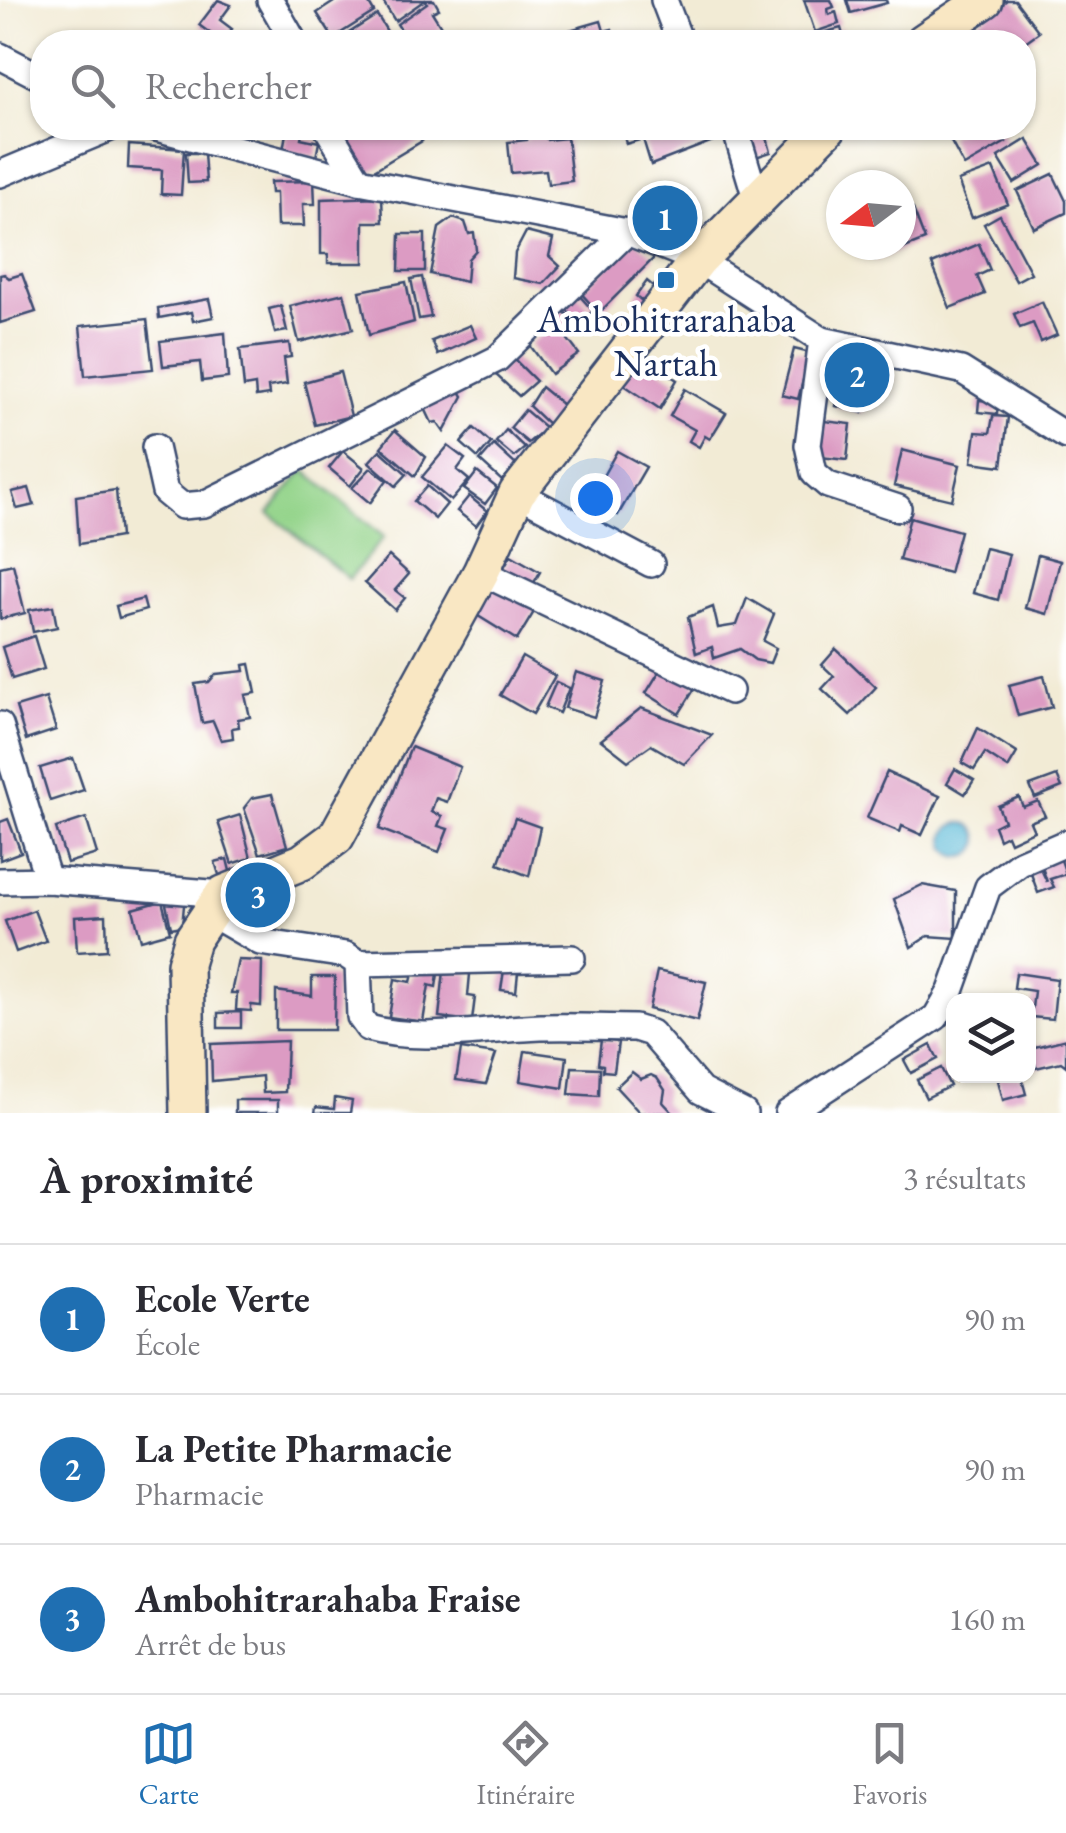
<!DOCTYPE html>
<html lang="fr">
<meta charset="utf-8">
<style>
:root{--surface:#fff;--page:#f2f2f3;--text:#2b2b33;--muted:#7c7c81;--line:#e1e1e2;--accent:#1f6fb2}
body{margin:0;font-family:"EB Garamond",serif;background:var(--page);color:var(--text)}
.controls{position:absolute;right:30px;bottom:30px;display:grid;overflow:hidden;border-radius:20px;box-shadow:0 2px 8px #0004}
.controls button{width:90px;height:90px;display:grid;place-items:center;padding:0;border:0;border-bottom:2px solid var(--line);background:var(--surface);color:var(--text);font:50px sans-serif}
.compass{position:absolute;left:826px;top:170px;width:90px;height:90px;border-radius:50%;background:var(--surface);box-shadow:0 2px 8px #0004;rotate:254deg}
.you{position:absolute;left:595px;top:498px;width:35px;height:35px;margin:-25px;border:8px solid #fff;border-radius:50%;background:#1a73e8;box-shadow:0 0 0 15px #1a73e833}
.badge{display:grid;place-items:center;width:65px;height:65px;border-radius:50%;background:var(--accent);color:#fff;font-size:32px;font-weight:700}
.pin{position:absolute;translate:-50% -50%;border:5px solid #fff;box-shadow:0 2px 10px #0006}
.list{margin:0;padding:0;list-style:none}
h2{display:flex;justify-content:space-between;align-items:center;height:130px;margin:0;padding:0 40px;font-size:42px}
h2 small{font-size:32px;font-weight:400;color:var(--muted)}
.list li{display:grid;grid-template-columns:65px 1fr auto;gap:30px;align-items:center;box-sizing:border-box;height:150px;padding:0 40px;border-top:2px solid var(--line)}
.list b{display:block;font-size:38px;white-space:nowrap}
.list p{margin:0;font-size:32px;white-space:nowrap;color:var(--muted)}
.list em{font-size:32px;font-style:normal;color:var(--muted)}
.icon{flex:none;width:55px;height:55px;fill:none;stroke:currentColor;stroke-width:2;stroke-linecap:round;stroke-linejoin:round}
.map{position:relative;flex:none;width:1066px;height:1113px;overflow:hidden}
.search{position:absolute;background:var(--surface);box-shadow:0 2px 8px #0004;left:30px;right:30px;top:30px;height:110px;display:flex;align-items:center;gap:25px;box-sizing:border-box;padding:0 35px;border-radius:40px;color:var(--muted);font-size:38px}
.sheet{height:580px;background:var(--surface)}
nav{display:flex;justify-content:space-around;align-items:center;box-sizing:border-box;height:140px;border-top:2px solid var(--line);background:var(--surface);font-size:28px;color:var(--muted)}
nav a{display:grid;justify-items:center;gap:5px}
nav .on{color:var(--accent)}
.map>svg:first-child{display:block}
.green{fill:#94d48b;stroke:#588274;stroke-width:2.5}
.water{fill:#57b8d6;stroke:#39749a;stroke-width:2.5}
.building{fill:#dc9bc3}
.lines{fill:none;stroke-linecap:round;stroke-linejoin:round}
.street-casing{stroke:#3b4b70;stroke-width:30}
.secondary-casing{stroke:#3b4b70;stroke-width:40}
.street{stroke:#fff;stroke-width:25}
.secondary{stroke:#f9e7c3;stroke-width:35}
.poi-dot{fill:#1f6fb2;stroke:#fff;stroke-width:4}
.labels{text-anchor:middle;stroke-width:9;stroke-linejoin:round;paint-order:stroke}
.poi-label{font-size:38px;fill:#1b2f5e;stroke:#fff}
</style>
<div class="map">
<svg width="1066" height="1113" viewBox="0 0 1066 1113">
<rect width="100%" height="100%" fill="#fff"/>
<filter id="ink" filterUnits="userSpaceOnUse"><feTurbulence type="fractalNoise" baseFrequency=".01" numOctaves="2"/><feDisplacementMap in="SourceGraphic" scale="20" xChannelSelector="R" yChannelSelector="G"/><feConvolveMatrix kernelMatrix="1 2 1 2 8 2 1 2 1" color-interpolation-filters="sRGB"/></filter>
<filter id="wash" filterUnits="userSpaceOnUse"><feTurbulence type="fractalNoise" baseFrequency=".0048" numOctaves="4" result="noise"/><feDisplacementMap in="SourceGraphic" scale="40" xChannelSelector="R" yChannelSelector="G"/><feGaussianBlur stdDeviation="2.25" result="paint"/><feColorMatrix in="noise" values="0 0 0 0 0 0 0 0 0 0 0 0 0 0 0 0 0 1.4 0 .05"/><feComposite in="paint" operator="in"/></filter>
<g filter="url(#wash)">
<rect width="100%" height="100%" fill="#f2ebd5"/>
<polygon class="green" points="304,470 384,537 349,579 269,513"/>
<circle class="water" cx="962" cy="840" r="17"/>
<g id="blocks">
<g class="building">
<polygon points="218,0 231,5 220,20 232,29 222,42 199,25"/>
<polygon points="337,0 367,0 374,12 333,38 317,13"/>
<polygon points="382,0 434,0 439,9 432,12 442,28 420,42 409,42 397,24 427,3 425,0 395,21"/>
<polygon points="804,0 831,0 834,7 828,9 829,15 836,12 839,24 815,32"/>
<polygon points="847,0 886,0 887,3 851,13"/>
<polygon points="1007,0 1015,0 1039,32 1025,42 986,42 973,26"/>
<polygon points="377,15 393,41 335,42"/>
<polygon points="601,21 604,31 612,29 615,40 622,39 623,42 551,42 564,37 563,32"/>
<polygon points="841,28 845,42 792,42 792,41"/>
<polygon points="287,128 303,128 301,138 319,142 316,157 283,150"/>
<polygon points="332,128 413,128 422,141 364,176"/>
<polygon points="543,128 547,140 567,138 572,181 548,184 546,170 511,173 508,142 527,140 526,129"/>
<polygon points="622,128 709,128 713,141 651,165 643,139 626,144"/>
<polygon points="964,128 998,128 1006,142 964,166 948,136"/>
<polygon points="766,134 771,152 753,158 747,139"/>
<polygon points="1027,139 1043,165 1014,183 998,157"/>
<polygon points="129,145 184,149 181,195 161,194 162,170 128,168"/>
<polygon points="186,153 204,153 206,182 188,183"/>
<polygon points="993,168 1008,204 972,218 958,181"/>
<polygon points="1053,174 1066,201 1066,213 1034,228 1017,191"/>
<polygon points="314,181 315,204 303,204 304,226 277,226 276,193 271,193 270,182"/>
<polygon points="382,197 383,222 364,222 364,263 328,263 328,254 321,254 321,199"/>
<polygon points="913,209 925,240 875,260 869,245 901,245 901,214"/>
<polygon points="1000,215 1031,273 1016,281 984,224"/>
<polygon points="453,218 465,222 469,234 474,233 476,250 468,259 466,282 430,274 439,228"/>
<polygon points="526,232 553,239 549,256 560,266 543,284 513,278 515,253"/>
<polygon points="400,234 425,234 425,271 399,271"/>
<polygon points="636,240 655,257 599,313 580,292"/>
<polygon points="979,244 990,270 977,276 985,294 950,308 932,264"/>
<polygon points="4,274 9,278 22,274 36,312 0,323 0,275"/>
<polygon points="422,277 431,317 419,319 411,279"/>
<polygon points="647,281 660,292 648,306 636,296"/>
<polygon points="406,282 414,322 369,335 360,291"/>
<polygon points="344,293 353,329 299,342 290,306"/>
<polygon points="577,293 593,311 580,323 563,306"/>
<polygon points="209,299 213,317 193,321 191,312 159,318 158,308"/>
<polygon points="1042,302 1057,335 1041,342 1033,323 1020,328 1014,314"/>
<polygon points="281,306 287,331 275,333 269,309"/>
<polygon points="561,308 578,326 569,336 554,318"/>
<polygon points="147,319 153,369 85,376 80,326"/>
<polygon points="556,324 579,354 551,374 529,344"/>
<polygon points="470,325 476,338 438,355 432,341"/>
<polygon points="225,333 228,378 202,381 200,362 163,366 160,341"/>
<polygon points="289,343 291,357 284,358 287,384 268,387 269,395 256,397 255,385 244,387 240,349"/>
<polygon points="794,349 810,353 798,399 782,395"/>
<polygon points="639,355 677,380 660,409 621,383"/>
<polygon points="512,357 536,381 519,396 496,375"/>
<polygon points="340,372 351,416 315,425 304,382"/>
<polygon points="842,375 869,381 863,413 836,406"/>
<polygon points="541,387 568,409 552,428 529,406"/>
<polygon points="458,388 463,396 444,432 437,422 432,423 424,406"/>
<polygon points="685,389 726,413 710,439 705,436 699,447 689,441 695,430 670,416"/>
<polygon points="979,400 998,402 997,414 978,412"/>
<polygon points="525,410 546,428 528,443 510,428"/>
<polygon points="993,416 1008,417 1002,466 972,462 976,432 990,433"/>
<polygon points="824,421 851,424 847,460 820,457"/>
<polygon points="474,428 491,443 478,458 461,443"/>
<polygon points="395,430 426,457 415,476 381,447"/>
<polygon points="506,430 525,448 514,457 496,442"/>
<polygon points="494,445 516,465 502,481 480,461"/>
<polygon points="448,446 465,459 457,470 469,480 451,501 422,477"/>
<polygon points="380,450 407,474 396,486 369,462"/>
<polygon points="902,450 960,465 952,500 894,486"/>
<polygon points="343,451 364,468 350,486 329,468"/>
<polygon points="617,451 646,467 618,515 590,499"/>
<polygon points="371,468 387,480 370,503 352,488"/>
<polygon points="477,472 497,488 485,504 464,489"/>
<polygon points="427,486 447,504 435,519 414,501"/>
<polygon points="29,488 34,505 17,509 12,492"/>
<polygon points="116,490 120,537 79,544 76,496"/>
<polygon points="469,496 487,511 476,526 457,511"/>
<polygon points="910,517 960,531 949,573 899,560"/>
<polygon points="985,548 1009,554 998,600 973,593"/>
<polygon points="511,555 540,572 528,593 499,576"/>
<polygon points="1038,555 1060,561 1047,614 1025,608"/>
<polygon points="389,556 409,574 395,590 405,598 395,610 365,583"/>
<polygon points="13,564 25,613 0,619 0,567"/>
<polygon points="495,582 537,607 517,640 475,614"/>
<polygon points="747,598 774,614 763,641 776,648 770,663 755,660 740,649 714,658 712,647 696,653 688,617 713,607 718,628 737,625"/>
<polygon points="143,599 146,610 119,618 116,606"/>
<polygon points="53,606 57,627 33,632 29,610"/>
<polygon points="34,636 44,669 12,679 2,647"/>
<polygon points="836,649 876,687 850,715 822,689 834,676 822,665"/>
<polygon points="522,657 555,676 533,714 500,695"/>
<polygon points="250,664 256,693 245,695 250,717 238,719 239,727 232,728 233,738 221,740 213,721 202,723 195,684 209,682 216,674 245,671 244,665"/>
<polygon points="664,664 697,685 679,714 646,693"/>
<polygon points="576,672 605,681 594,717 565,708"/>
<polygon points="1044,676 1052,707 1018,716 1009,685"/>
<polygon points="556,682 569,688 559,713 545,707"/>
<polygon points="46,698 56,730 26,740 16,707"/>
<polygon points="641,708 712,735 684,764 651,745 628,761 601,740"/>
<polygon points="978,728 1017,753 1008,768 985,753 974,770 962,763"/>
<polygon points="411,747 460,767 447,802 436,798 431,812 442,816 438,826 448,829 439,852 379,829"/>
<polygon points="73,758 84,790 50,801 40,768"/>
<polygon points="955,769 974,780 965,794 947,783"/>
<polygon points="887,772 940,796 922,835 902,826 900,832 867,818"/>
<polygon points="1057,776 1062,787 1035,798 1030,786"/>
<polygon points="272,794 287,846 260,854 244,808 252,798"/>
<polygon points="1019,797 1023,807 1038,801 1045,816 1030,822 1034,831 1010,842 1007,835 999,839 994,826 1004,821 998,806"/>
<polygon points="240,815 251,858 232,864 218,822"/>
<polygon points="86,818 97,854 67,863 56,828"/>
<polygon points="515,818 540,827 529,876 498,864"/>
<polygon points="8,819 21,852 0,860 0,822"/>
<polygon points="1059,854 1066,874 1050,879 1054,887 1038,893 1030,871 1040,867 1047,882 1040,861"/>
<polygon points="227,859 231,875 220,878 215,862"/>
<polygon points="922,885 956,891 956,938 928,936 911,947 894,899"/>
<polygon points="185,895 182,926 171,928 165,899"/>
<polygon points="162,901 170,932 141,940 133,909"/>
<polygon points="34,910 46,941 16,952 5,921"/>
<polygon points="106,915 107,950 77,952 75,917"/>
<polygon points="238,960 262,961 261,1006 251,1005 251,1011 236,1010 237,993 231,993"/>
<polygon points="423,964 439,967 436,987 429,985 423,1022 389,1017 395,979 411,982 413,974 422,975"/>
<polygon points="504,970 518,972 516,992 501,990"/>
<polygon points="444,971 470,974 468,996 475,997 472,1021 439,1017"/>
<polygon points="657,971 706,982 697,1021 649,1009"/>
<polygon points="1016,973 1057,979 1053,1019 1031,1017 1034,991 1014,988"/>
<polygon points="312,977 335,977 334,1030 276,1030 276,991 312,996"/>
<polygon points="241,1012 241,1028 218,1028 218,1013"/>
<polygon points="1066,1039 1066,1066 1061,1062 1036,1068 1031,1048"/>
<polygon points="601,1040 618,1042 614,1072 603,1071 603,1065 598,1064"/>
<polygon points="287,1041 285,1092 263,1093 262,1076 212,1081 211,1044"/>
<polygon points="931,1045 938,1059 911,1073 904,1060"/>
<polygon points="461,1049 496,1054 486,1084 456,1080"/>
<polygon points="525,1051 567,1057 563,1088 520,1081"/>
<polygon points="572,1067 600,1068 599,1096 569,1094"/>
<polygon points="941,1068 950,1086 926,1098 917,1080"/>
<polygon points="632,1072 641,1079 651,1075 657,1078 665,1090 663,1102 673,1113 640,1113 616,1087"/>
<polygon points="997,1076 1021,1076 1026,1094 1003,1100"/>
<polygon points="335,1098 352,1101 350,1113 315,1113 316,1107 334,1109"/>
<rect x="235" y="1100" width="43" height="13"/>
</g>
</g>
</g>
<g filter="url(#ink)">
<use href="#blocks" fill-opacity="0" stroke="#3b4b70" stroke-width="2.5"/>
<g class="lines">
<g class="street-casing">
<g id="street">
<polyline points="270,0 294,42"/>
<polyline points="664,0 680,42"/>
<polyline points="0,56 42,78"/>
<polyline points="156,128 359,181 627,232 698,260 822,340 961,370 1066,436"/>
<polyline points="327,128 359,181"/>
<polyline points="735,128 756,198"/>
<polyline points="0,174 110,128"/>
<polyline points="822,340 808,445 814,473 828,485 898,508"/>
<polyline points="155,447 165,492 182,506 204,504 497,359 627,232"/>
<polyline points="517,493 651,564"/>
<polyline points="481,572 730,691"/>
<polyline points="0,725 48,880"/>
<polyline points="0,881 48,880 223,894"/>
<path d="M210 913 260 942 346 955 358 963 360 1017 368 1028C418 1042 473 1031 524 1028 561 1025 598 1028 635 1028L651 1033 701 1091 744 1113"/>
<polyline points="358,963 572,958"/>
<polyline points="788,1113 936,1017 951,991 988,887 1020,863 1066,843"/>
</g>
</g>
<g class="secondary-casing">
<g id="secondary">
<polyline points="923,42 985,0"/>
<polyline points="188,1113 185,964 192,940 223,894 302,862 336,837 481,572 517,493 698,260 828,128"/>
</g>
</g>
<use href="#street" class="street"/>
<use href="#secondary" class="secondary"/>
</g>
</g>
<rect class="poi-dot" x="656" y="270" width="20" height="20" rx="5"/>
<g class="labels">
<g class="poi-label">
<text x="666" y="332">Ambohitrarahaba<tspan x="666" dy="44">Nartah</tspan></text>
</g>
</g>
</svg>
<div class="controls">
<button><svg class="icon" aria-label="layers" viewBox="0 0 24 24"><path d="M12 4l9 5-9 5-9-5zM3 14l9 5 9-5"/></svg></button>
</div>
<svg class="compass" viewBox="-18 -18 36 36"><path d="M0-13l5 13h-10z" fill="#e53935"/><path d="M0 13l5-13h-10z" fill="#7c7c81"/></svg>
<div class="you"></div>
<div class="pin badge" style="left:665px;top:218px">1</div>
<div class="pin badge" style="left:857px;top:375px">2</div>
<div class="pin badge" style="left:258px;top:895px">3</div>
<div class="search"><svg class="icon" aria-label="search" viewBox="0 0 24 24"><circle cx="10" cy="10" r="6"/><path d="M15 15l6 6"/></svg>Rechercher</div>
</div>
<section class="sheet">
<h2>À proximité<small>3 résultats</small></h2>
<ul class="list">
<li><span class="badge">1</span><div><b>Ecole Verte</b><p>École</p></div><em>90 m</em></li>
<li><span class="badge">2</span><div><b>La Petite Pharmacie</b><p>Pharmacie</p></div><em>90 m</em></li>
<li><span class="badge">3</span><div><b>Ambohitrarahaba Fraise</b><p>Arrêt de bus</p></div><em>160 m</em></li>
</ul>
</section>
<nav>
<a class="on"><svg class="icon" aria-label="map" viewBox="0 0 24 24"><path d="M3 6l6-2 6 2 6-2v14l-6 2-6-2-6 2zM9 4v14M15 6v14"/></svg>Carte</a>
<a><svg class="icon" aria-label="directions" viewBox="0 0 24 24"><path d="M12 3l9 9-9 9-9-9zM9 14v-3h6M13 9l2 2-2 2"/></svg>Itinéraire</a>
<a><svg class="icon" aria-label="saved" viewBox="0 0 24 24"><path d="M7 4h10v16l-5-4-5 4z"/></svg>Favoris</a>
</nav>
